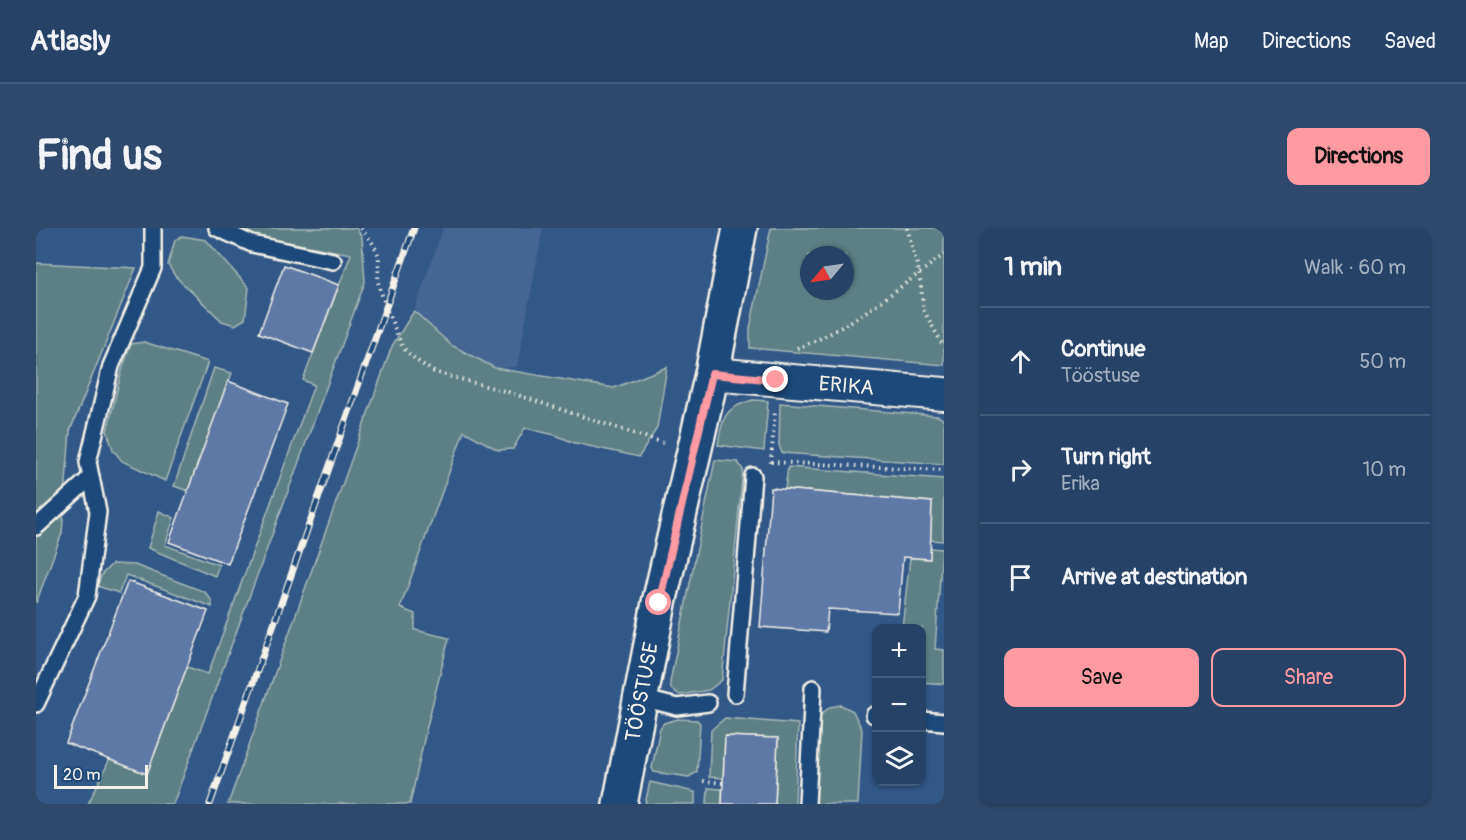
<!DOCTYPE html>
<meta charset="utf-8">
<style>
:root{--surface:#264266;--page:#2e496c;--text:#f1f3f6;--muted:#a4b0bf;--line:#425b7a;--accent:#ff9aa2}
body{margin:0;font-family:Pangolin,sans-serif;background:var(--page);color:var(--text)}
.controls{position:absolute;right:18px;bottom:18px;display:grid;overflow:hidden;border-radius:12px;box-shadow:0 2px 4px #0004}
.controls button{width:54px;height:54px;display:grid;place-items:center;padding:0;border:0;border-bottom:2px solid var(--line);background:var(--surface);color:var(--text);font:30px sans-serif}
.compass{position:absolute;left:764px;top:18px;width:54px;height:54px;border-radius:50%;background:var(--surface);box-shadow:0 2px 4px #0004;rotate:241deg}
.scale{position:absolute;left:18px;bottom:15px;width:94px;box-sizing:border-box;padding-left:6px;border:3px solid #f4f1e8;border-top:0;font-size:16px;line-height:21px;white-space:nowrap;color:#f4f1e8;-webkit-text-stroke:4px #1f4a7a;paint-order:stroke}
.stop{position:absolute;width:18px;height:18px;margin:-14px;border:4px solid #ff9aa2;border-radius:50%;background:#fff}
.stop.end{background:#ff9aa2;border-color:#fff;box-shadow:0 2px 6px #0008}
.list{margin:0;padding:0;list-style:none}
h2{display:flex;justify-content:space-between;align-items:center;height:78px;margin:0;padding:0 24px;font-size:26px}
h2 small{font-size:20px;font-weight:400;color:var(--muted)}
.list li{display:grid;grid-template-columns:39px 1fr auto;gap:18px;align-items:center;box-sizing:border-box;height:108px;padding:0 24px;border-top:2px solid var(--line)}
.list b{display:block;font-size:22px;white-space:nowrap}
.list p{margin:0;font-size:20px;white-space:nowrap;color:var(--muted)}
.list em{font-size:20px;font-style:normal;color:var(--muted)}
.actions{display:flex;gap:12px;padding:18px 24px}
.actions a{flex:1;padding:14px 0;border:2px solid var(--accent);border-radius:12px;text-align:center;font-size:21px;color:var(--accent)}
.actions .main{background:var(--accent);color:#111}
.icon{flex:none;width:33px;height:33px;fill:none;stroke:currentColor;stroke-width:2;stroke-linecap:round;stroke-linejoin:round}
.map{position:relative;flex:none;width:908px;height:576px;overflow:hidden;border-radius:12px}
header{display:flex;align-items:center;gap:36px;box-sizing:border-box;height:84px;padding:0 30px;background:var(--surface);border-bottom:2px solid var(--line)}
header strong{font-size:28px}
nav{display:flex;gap:33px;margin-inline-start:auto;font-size:21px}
.intro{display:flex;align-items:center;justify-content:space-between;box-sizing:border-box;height:144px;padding:0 36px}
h1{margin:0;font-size:42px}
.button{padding:15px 27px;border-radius:12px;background:var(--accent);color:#111;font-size:21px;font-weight:700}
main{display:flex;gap:36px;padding:0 36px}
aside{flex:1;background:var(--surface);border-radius:12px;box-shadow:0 2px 4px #0004}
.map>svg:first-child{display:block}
.built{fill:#446593}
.green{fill:#5c8085;stroke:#a8b8b6;stroke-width:1.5;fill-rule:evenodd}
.building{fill:#5f79a7;stroke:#f4f1e8;stroke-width:1.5}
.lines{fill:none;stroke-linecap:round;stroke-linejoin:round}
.lane-casing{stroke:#f4f1e8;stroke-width:20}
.street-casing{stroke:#f4f1e8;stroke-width:36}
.secondary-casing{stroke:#f4f1e8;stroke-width:38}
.path{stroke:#f4f1e8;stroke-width:4;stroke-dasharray:1.5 4.5;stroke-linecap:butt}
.lane{stroke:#1f4a7a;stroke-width:15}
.street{stroke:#1f4a7a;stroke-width:32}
.secondary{stroke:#1f4a7a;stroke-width:33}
.rail-casing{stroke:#f4f1e8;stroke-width:7}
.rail{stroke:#1f4a7a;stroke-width:4.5;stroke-dasharray:14;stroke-linecap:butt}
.route{stroke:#ff9aa2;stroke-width:8}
.labels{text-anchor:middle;stroke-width:4.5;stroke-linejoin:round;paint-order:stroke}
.street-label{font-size:21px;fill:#f4f1e8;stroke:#1f4a7a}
</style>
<header>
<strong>Atlasly</strong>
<nav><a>Map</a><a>Directions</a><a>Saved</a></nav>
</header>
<div class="intro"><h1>Find us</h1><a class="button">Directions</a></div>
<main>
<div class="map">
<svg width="908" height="576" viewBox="0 0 908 576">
<rect width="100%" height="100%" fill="#325888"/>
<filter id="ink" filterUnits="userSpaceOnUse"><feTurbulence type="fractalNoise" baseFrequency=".0167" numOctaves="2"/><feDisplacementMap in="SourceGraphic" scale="12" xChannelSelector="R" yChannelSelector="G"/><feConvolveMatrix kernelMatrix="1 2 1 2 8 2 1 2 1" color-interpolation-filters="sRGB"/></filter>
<g filter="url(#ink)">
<polygon class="built" points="407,0 507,0 481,139 459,140 415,117 378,83"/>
<g class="green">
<polygon points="197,0 320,0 326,9 329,54 137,576 52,576 74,531 111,546 151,439 172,446 278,157 267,152 315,26 204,5"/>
<path d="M735 0H908V137L714 120V100ZM773 27H809V63H773Z"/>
<polygon points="146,8 170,12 213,60 209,91 199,97 186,93 139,48 132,37 139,12"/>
<polygon points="0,35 100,40 34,203 26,305 0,375"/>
<polygon points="378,83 415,117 459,140 578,160 631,139 621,200 603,229 539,215 519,207 489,200 477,221 462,222 428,203 364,380 379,386 379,402 413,410 391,498 374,576 192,576 356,118"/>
<polygon points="108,114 172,134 129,253 86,233 77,222 71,203 86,142 95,116"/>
<polygon points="178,140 196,145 152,263 138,258"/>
<path d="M717 172 732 173 728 223 682 217C686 189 689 179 717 172Z"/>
<polygon points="744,175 902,188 908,192 908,236 746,225 743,217"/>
<polygon points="679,232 702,234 707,242 686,452 673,462 644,467 635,461 634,454"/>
<polygon points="752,239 908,251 907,313 894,312 896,274 749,261"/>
<polygon points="123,283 138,290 129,317 183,337 179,348 112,320"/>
<polygon points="894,320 906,321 899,421 908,422 908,456 886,454 886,400 866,400 874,330 893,331"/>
<polygon points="76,336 99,337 169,364 176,373 176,379 90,347 83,365 61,358 66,346"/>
<polygon points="805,477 817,483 826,502 822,576 776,576 782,489 794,479"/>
<polygon points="689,490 762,496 759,576 739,576 742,510 689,508 687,550 673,549 675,502"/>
<polygon points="642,491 661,492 664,495 661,544 653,549 618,544 616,540 624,500 628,495"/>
<polygon points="614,554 659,564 659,576 609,576"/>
<polygon points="672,560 686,561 686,576 671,576"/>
</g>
<g class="building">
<polygon points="248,37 303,57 277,125 223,105"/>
<polygon points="192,153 252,176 192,336 133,314"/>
<polygon points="735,260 896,274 894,331 867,329 862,385 792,381 790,404 724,399"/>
<polygon points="92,353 172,383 111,546 30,515"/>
<polygon points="689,508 742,510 739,576 686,576"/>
</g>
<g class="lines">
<g class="lane-casing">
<g id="lane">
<polyline points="181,0 216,16 297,33"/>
<polyline points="0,299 55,249"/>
<polyline points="699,466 717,248"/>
<polyline points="605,470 641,479 672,475"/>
<polyline points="0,476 51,368 62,284 52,234 75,138 117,40 117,0"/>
<polyline points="838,487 840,487"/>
<polyline points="886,492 908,494"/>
<polyline points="771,576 777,460"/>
</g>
</g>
<g class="street-casing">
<g id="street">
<path id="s1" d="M676 146 908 166"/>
</g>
</g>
<g class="secondary-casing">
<g id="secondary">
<path id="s2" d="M584 576 623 375 676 146 704 0"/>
</g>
</g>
<g class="path">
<polyline points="325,0 338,17 343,28 342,54 350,80 367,120 380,132 398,144 472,164 627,215"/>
<polyline points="871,0 883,44 888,83 908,119"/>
<path d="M761 120C813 102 863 59 908 27"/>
<polyline points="735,234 908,242"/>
<polyline points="735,235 739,183"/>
<polyline points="667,553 687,555"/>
</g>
<use href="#lane" class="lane"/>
<use href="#street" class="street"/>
<use href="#secondary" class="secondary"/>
<g class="rail-casing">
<polyline id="rail" points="174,576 378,0"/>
</g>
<use href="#rail" class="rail"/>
</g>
</g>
<g class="lines" filter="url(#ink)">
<polyline class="route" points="623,375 676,146 740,152"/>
</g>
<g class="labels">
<g class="street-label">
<text dy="7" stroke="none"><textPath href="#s1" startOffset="135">ERIKA</textPath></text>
<text dy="7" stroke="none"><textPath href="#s2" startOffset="114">TÖÖSTUSE</textPath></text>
</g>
</g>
</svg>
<div class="controls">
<button>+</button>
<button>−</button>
<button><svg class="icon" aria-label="layers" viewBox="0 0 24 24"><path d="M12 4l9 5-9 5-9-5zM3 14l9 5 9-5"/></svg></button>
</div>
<svg class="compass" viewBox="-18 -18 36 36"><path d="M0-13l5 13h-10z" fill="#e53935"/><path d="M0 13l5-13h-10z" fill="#a4b0bf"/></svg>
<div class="scale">20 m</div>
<div class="stop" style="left:623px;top:375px"></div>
<div class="stop end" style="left:740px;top:152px"></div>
</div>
<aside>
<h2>1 min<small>Walk · 60 m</small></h2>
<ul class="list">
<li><svg class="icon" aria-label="ahead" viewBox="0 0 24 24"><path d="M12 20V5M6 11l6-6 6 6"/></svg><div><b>Continue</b><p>Tööstuse</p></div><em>50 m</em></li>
<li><svg class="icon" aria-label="right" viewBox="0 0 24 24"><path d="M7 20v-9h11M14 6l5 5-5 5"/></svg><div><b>Turn right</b><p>Erika</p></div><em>10 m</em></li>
<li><svg class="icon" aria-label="arrive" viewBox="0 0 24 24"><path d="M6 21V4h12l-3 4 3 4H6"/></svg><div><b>Arrive at destination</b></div></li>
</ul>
<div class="actions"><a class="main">Save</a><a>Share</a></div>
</aside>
</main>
